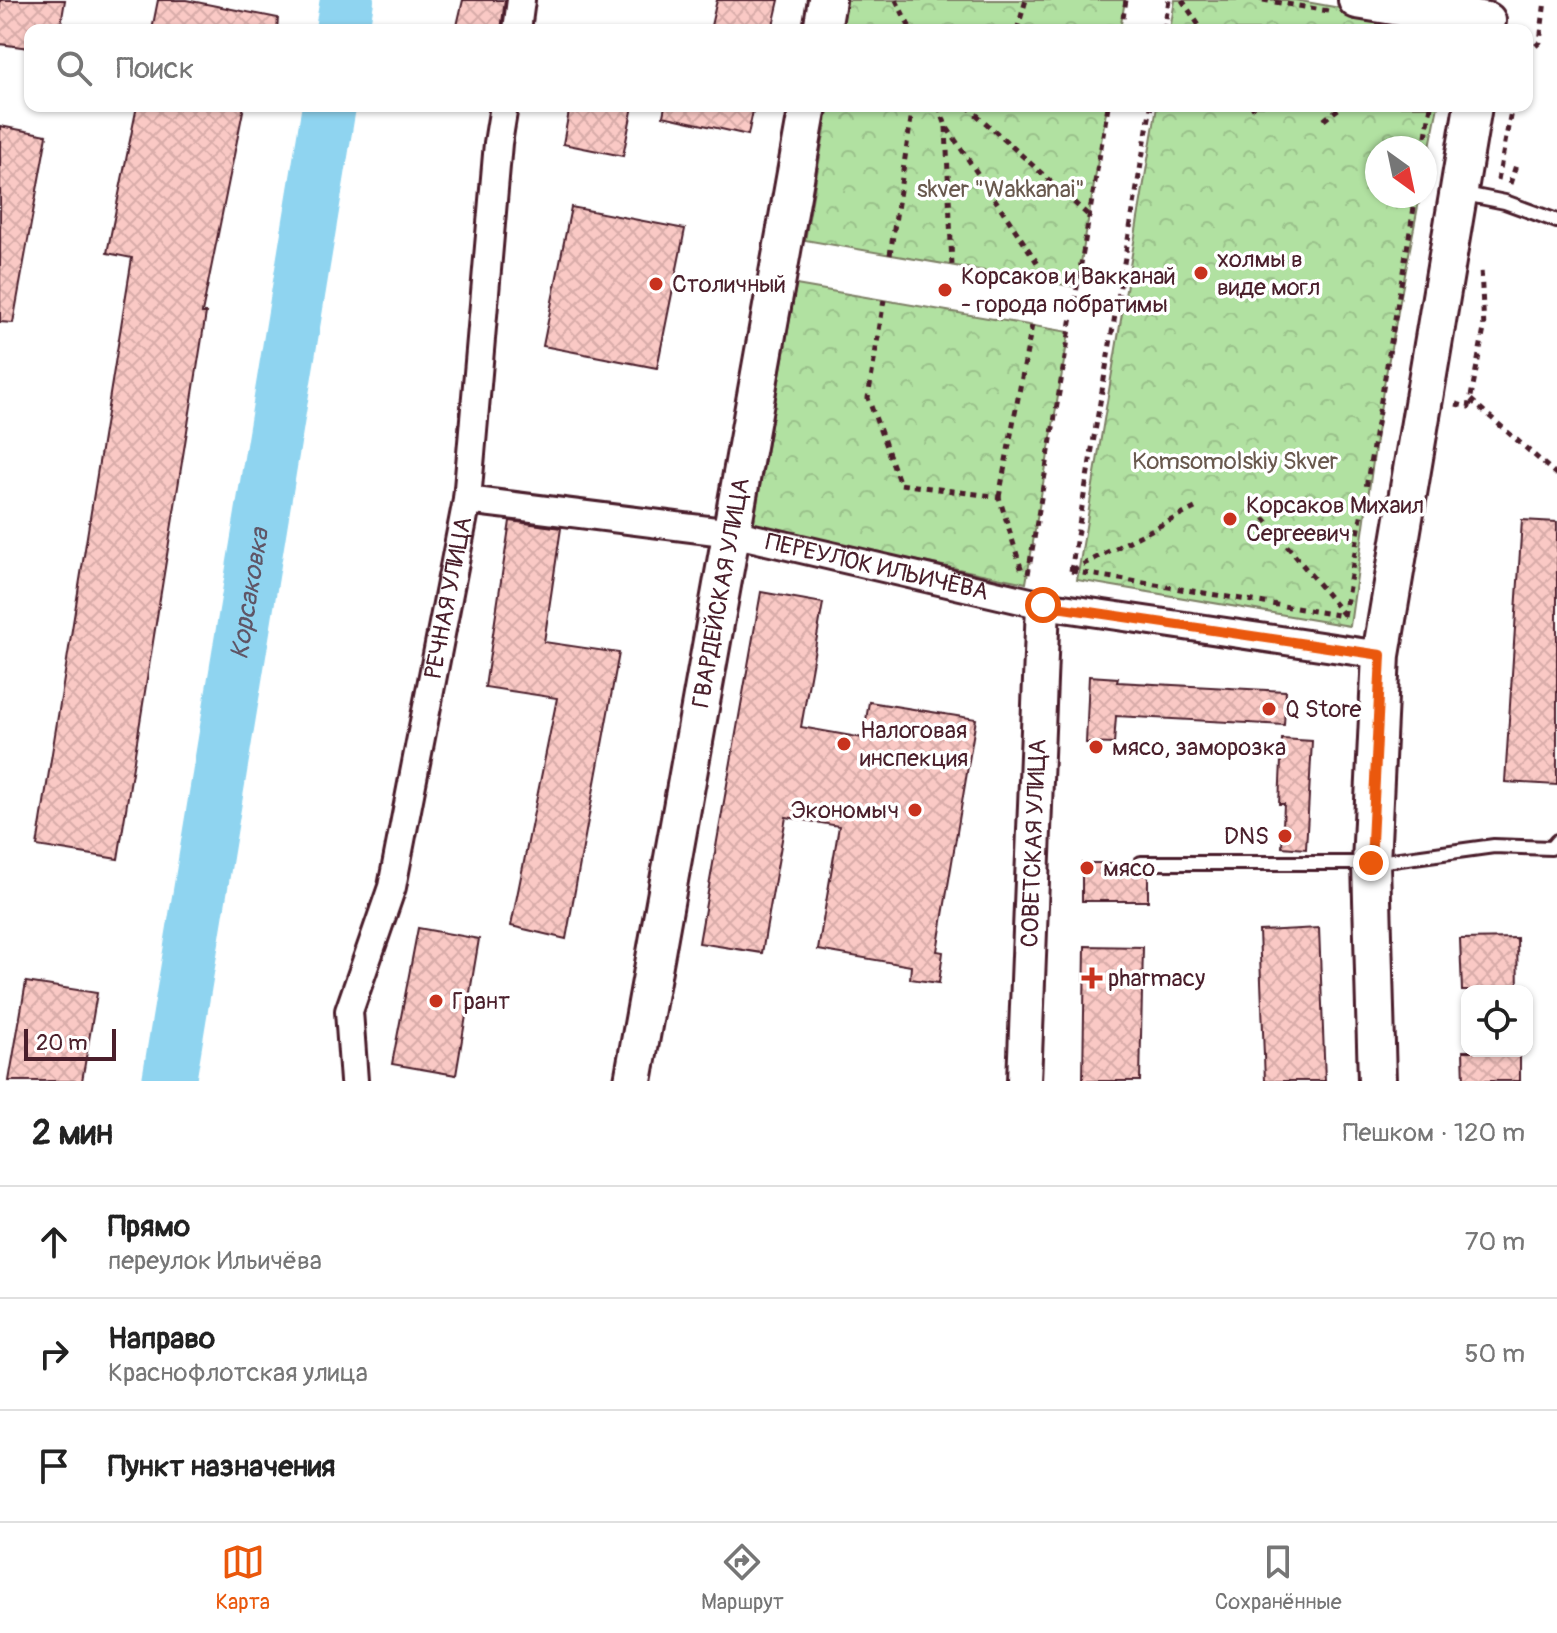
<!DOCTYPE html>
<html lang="ru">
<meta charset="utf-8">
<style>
:root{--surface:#fff;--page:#f6f6f6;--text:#222;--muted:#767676;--line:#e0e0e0;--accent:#ea580c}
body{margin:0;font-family:Pangolin,sans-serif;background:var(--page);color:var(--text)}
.controls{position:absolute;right:24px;bottom:24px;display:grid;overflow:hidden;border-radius:16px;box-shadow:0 2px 6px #0004}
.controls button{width:72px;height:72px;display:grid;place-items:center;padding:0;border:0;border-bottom:2px solid var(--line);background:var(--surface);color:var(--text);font:40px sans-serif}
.compass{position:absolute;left:1365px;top:136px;width:72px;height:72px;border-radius:50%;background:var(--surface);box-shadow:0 2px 6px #0004;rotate:147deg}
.scale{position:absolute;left:24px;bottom:20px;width:92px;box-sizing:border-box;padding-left:8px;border:4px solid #4a1f2b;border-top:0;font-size:22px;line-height:28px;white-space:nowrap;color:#4a1f2b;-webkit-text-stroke:6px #fff;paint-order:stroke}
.stop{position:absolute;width:24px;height:24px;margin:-18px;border:6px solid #ea580c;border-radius:50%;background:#fff}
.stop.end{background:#ea580c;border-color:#fff;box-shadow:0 2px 8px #0008}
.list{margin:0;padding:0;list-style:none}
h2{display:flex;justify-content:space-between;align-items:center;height:104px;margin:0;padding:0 32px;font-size:34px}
h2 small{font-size:26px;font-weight:400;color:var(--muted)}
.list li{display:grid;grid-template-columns:52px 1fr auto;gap:24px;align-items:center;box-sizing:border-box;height:112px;padding:0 32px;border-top:2px solid var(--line)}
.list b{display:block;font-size:30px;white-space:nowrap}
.list p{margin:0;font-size:26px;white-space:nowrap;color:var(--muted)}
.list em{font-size:26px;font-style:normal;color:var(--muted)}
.icon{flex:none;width:44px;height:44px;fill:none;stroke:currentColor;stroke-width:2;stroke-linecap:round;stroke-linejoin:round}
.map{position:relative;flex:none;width:1557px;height:1081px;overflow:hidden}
.search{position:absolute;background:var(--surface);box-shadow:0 2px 6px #0004;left:24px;right:24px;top:24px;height:88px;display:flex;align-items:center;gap:20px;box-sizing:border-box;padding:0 28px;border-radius:16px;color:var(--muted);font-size:30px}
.sheet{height:440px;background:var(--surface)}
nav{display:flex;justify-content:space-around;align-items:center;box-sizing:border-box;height:112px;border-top:2px solid var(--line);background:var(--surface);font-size:22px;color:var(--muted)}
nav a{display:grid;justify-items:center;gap:4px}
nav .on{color:var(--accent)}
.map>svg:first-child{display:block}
.park{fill:url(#park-crowns);stroke:#7e8066;stroke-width:2}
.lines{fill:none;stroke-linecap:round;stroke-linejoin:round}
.river{stroke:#8fd4f0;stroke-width:54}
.building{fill:url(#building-cross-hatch);stroke:#4a1f2b;stroke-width:2}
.service-casing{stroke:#4a1f2b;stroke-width:18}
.minor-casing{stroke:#4a1f2b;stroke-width:32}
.tertiary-casing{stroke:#4a1f2b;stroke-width:38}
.secondary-casing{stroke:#4a1f2b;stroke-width:42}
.path{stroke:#4a1f2b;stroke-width:5;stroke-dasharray:6 6;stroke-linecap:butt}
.service{stroke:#fff;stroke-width:12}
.minor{stroke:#fff;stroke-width:26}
.tertiary{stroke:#fff;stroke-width:32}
.secondary{stroke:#fff;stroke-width:36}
.route{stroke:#ea580c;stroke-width:10}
.poi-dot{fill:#c8321e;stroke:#fff;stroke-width:3}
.labels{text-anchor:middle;stroke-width:7;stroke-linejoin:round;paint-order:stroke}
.park-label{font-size:24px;fill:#69594e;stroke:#fff}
.poi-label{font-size:24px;fill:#4a1f2b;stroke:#fff;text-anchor:start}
.street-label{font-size:24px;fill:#4a1f2b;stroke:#fff}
.water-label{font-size:26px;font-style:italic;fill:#5f5566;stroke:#fff}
</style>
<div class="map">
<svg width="1557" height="1081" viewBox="0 0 1557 1081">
<defs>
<pattern id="park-crowns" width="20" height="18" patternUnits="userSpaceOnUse" patternTransform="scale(2)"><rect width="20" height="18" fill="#b1e1a1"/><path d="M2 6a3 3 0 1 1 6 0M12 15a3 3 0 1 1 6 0" fill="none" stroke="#9ac18b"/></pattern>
<pattern id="building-cross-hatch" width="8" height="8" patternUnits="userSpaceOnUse" patternTransform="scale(2)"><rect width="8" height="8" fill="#fac9c5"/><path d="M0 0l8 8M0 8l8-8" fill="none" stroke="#d8aca9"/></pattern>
</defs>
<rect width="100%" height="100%" fill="#fff"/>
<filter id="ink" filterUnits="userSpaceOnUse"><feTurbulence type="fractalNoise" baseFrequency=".0125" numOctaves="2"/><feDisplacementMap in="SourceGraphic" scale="16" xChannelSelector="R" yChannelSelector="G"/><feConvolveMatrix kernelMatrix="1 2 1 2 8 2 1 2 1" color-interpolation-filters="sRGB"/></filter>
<g filter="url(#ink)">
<g class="park">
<polygon points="847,0 1125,0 1120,30 842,30"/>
<polygon points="1175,0 1295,0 1453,28 1453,30 1170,30"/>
<polygon points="829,106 1107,106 1077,287 805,240"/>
<polygon points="1157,106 1438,106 1425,172 1425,148 1377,148 1377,196 1420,196 1383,390 1350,626 1077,580"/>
<polygon points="796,285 1069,332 1026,583 753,527"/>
</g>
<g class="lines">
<g class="river">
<polyline points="342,30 347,0"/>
<path id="s1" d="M169 1081 329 106"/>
</g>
</g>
<g class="building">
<polygon points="0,0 65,0 60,30 30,30 30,48 0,44"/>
<polygon points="158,0 186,0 278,18 277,30 152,30"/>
<polygon points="463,0 505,0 501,30 456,30"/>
<polygon points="717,0 779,0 772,30 710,30"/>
<polygon points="137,106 244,106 202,313 206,313 118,859 37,846 132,258 107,253"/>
<polygon points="570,106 633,106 623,156 563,144"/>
<polygon points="665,106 754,106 748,135 663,116"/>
<polygon points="0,126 47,135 13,323 0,322"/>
<polygon points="571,207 685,229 657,368 543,346"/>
<polygon points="1522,520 1557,522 1557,785 1505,782"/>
<polygon points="510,521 561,528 544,642 619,653 566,939 511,926 557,698 485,687"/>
<polygon points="761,592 823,603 801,727 863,738 869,702 976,719 937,951 943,952 939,983 910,979 911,966 818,950 839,826 786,817 762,953 699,943"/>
<polygon points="1089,676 1118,678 1117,682 1286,691 1284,725 1116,716 1114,744 1086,743"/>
<polygon points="1282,739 1312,741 1306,849 1282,847 1284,804 1279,804"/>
<polygon points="1082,863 1113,863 1113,875 1148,875 1148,901 1082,901"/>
<polygon points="418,928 479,939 456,1075 392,1064"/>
<polygon points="1319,928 1325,1081 1265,1081 1259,931"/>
<polygon points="1517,938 1518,991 1462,991 1460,939"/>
<polygon points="1085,946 1143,947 1140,1081 1083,1081"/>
<polygon points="26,982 97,993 82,1081 9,1081"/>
<polygon points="1463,1051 1520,1051 1520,1081 1464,1081"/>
</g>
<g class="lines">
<g class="service-casing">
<g id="service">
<polyline points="1460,193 1505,202 1557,221"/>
<polyline points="1141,863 1371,863 1494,846 1551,848 1557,841"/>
</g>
</g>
<g class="minor-casing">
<g id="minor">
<polyline points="517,30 521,0"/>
<path id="s2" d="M467 500 732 533 1043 605 1381 655"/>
<path id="s3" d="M354 1081 349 1011 392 887 467 500 498 143 504 106"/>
</g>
</g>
<g class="tertiary-casing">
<g id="tertiary">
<path id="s4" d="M1024 1081 1043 605"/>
</g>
</g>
<g class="secondary-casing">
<g id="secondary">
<polyline points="1357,0 1487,21"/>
<polyline points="822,30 827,0"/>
<path id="s5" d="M633 1081 808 106"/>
<polyline points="1377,1081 1371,863 1381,655 1473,106"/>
</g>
</g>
<g class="path">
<polyline points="896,0 911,30"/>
<polyline points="1182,0 1202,30"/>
<polyline points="1263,0 1328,11"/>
<polyline points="1017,30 1026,0"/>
<polyline points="1121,30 1126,0"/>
<polyline points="1164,30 1169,0"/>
<polyline points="1527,54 1540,42 1545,0"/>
<polyline points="939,106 946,126 1050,282"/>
<polyline points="967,106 1089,216"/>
<polyline points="1252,106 1254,109"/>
<polyline points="1324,120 1342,106"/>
<polyline points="946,127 952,266"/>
<polyline points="1424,148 1431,106"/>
<polyline points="1498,180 1512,106"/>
<polyline points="1510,184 1517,162"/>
<polyline points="890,255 913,106"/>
<polyline points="884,300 868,398 900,484 999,497 1022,571"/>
<polyline points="1471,400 1557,475"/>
<polyline points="1456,404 1469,407 1484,329 1481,268"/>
<polyline points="999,497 1032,325"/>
<polyline points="1264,518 1344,615"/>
<polyline points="1072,570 1195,508"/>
<polyline points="1071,571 1151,106"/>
<polyline points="1071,571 1344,616"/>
<polyline points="1028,574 1108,106"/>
<polyline points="1344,616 1416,196"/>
</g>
<use href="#service" class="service"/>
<use href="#minor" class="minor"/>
<use href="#tertiary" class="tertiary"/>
<use href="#secondary" class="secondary"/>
</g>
</g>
<g class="lines" filter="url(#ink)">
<polyline class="route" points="1043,605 1381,655 1371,863"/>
</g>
<g class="poi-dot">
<circle cx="1201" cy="273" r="8"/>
<circle cx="656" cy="284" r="8"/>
<circle cx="945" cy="290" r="8"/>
<circle cx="1230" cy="519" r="8"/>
<circle cx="1269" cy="709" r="8"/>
<circle cx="844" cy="744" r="8"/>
<circle cx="1096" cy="747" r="8"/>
<circle cx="915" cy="810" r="8"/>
<circle cx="1285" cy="836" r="8"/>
<circle cx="1087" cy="868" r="8"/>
<path d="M1088 966h8v8h8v8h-8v8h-8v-8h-8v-8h8z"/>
<circle cx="436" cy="1001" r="8"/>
</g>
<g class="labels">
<g class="park-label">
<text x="1001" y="197">skver "Wakkanai"</text>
<text x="1235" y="469">Komsomolskiy Skver</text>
</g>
<g class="poi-label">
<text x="1217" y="267">холмы в<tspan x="1217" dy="28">виде могл</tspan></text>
<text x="961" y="284">Корсаков и Вакканай<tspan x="961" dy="28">- города побратимы</tspan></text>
<text x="672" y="292">Столичный</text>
<text x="1246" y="513">Корсаков Михаил<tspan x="1246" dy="28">Сергеевич</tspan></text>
<text x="1285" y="717">Q Store</text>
<text x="860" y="738">Налоговая<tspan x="860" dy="28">инспекция</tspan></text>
<text x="1112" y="755">мясо, заморозка</text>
<text x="899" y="818" text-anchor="end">Экономыч</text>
<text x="1269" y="844" text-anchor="end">DNS</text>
<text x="1103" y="876">мясо</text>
<text x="1108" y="986">pharmacy</text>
<text x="452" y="1009">Грант</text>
</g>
<g class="street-label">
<text dy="8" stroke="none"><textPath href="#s2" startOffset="416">ПЕРЕУЛОК ИЛЬИЧЁВА</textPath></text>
<text dy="8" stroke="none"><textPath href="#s5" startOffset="496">ГВАРДЕЙСКАЯ УЛИЦА</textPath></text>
<text dy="8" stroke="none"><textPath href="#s3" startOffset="496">РЕЧНАЯ УЛИЦА</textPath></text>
<text dy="8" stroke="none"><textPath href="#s4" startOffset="238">СОВЕТСКАЯ УЛИЦА</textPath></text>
</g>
<g class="water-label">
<text dy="9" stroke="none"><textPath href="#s1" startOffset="494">Корсаковка</textPath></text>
</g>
</g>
</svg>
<div class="controls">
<button><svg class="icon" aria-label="locate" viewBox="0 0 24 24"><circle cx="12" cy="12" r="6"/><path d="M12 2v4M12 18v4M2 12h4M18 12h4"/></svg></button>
</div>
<svg class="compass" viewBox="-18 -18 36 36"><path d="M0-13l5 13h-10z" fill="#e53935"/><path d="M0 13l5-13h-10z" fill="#767676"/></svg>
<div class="scale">20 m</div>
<div class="stop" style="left:1043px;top:605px"></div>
<div class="stop end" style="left:1371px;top:863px"></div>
<div class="search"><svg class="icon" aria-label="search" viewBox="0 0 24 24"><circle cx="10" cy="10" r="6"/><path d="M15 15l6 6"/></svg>Поиск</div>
</div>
<section class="sheet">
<h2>2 мин<small>Пешком · 120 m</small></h2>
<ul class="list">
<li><svg class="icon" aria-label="ahead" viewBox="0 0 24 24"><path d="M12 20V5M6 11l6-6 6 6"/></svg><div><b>Прямо</b><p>переулок Ильичёва</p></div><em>70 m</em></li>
<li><svg class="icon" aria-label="right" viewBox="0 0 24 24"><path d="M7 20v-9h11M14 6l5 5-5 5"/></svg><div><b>Направо</b><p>Краснофлотская улица</p></div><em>50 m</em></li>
<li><svg class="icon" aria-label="arrive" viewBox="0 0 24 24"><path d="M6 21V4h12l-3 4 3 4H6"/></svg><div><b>Пункт назначения</b></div></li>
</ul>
</section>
<nav>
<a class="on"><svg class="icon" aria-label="map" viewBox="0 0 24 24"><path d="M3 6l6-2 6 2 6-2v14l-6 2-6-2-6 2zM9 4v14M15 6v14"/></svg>Карта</a>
<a><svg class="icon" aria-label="directions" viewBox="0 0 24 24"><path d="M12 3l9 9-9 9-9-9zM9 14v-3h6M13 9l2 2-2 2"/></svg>Маршрут</a>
<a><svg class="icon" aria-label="saved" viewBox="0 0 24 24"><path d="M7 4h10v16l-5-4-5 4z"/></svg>Сохранённые</a>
</nav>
